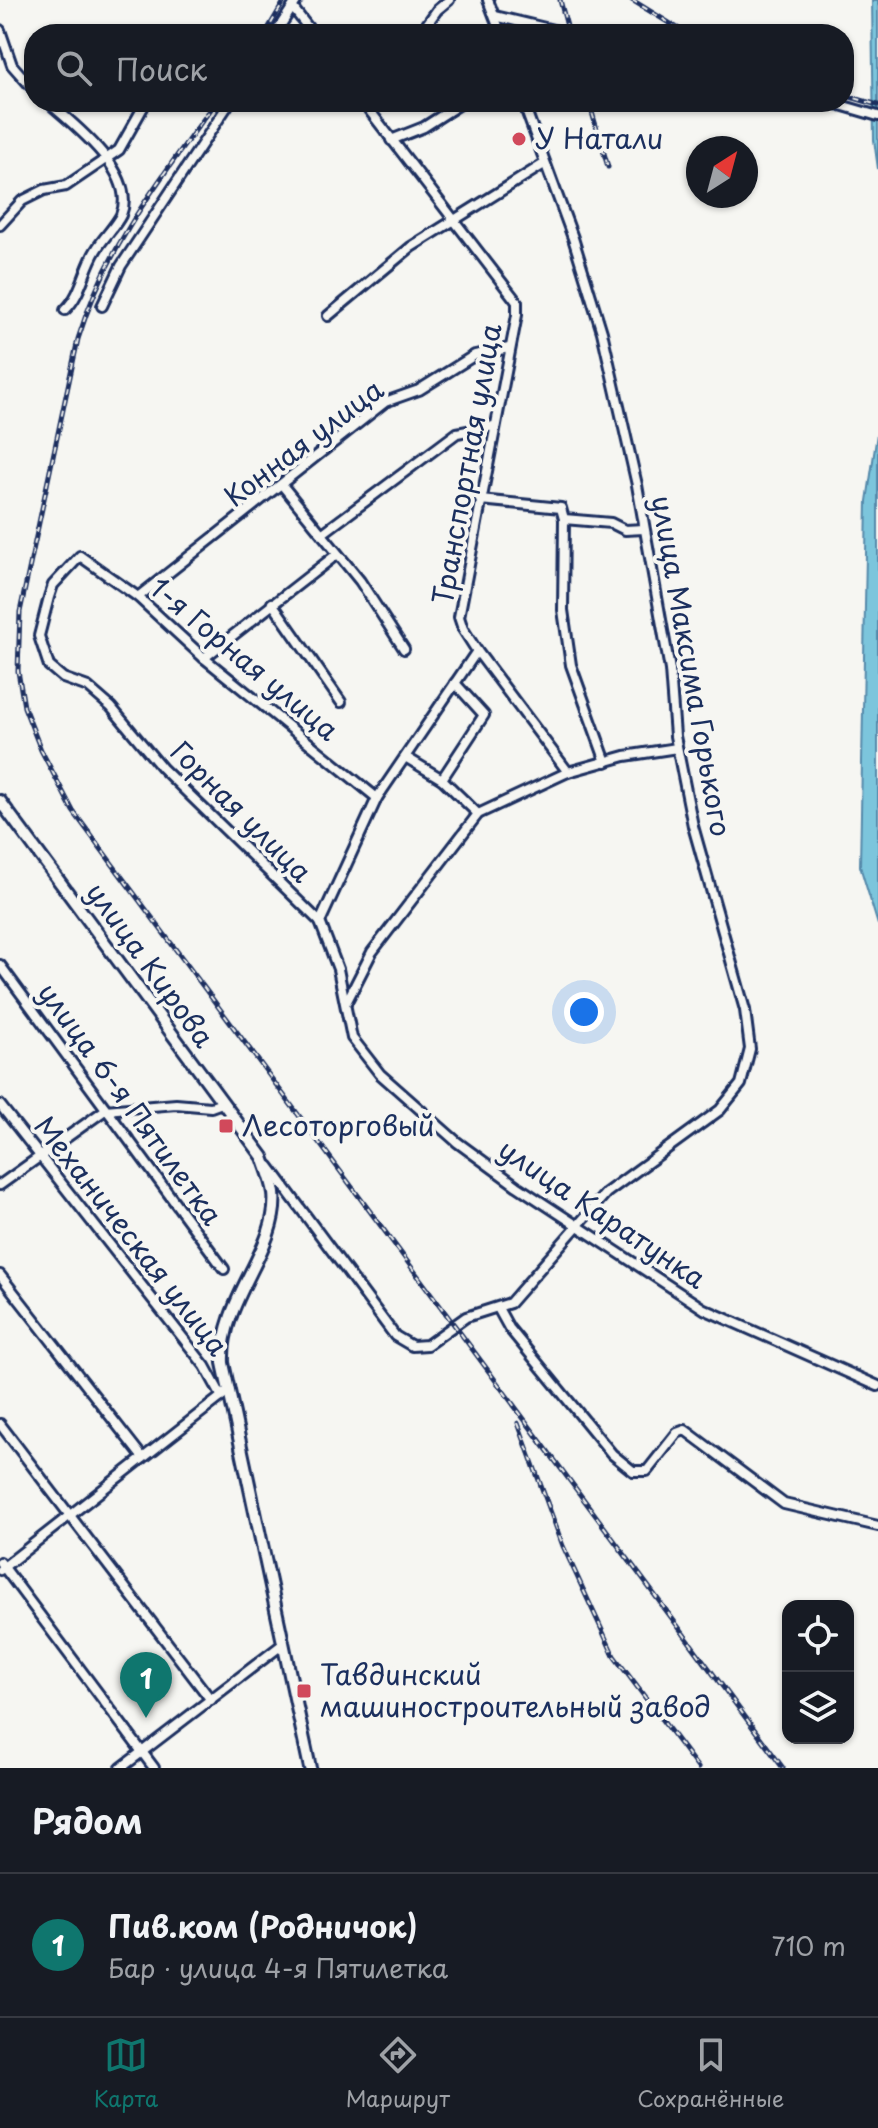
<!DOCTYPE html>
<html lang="ru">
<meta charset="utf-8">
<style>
:root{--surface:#171b24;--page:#242831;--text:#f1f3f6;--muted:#9ea1a6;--line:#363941;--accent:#0f766e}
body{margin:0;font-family:"Playpen Sans",sans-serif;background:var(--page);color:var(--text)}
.controls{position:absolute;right:24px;bottom:24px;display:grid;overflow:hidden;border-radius:16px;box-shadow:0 2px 6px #0004}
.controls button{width:72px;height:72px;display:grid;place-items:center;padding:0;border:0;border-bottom:2px solid var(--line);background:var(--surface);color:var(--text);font:40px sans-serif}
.compass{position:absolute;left:686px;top:136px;width:72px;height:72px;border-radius:50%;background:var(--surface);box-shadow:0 2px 6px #0004;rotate:36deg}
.you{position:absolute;left:584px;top:1012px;width:28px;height:28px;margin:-20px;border:6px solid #fff;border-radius:50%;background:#1a73e8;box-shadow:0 0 0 12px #1a73e833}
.badge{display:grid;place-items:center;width:52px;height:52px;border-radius:50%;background:var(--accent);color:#fff;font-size:26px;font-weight:700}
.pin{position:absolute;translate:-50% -66px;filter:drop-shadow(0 2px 4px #0008)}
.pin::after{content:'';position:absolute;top:42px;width:28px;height:24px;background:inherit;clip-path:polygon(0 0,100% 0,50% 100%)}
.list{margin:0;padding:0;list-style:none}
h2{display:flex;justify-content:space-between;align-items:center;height:104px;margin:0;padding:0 32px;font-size:34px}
h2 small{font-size:26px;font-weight:400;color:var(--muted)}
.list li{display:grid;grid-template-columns:52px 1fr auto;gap:24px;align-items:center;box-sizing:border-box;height:144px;padding:0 32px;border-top:2px solid var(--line)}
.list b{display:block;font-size:30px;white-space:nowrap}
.list p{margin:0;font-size:26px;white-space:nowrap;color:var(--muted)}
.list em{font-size:26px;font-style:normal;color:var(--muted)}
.icon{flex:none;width:44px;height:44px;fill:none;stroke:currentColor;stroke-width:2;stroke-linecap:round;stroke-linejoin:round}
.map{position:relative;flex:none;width:878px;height:1768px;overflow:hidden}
.search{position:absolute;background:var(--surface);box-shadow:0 2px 6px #0004;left:24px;right:24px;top:24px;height:88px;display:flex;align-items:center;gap:20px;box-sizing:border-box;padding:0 28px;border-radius:32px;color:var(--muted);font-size:30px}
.sheet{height:248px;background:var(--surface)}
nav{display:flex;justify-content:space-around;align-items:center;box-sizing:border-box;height:112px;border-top:2px solid var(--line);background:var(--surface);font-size:22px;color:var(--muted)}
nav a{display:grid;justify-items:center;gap:4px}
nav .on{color:var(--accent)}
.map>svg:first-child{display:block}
.water{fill:#7cc5dc;stroke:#5589aa;stroke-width:2}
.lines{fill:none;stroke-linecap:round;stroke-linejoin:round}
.minor-casing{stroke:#1b2f5e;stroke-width:14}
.major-casing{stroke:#1b2f5e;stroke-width:16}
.minor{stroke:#f6f6f2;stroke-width:8}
.major{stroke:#f6f6f2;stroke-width:10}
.rail-casing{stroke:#1b2f5e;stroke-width:5}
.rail{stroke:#f6f6f2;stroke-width:2;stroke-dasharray:6;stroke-linecap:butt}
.poi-dot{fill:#d1495b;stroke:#f6f6f2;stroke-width:3}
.labels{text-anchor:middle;stroke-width:8;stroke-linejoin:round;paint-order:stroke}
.poi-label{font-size:28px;fill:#1b2f5e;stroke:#f6f6f2;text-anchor:start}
.street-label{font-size:28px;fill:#1b2f5e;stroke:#f6f6f2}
</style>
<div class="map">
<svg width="878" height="1768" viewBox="0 0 878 1768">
<rect width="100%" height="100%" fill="#f6f6f2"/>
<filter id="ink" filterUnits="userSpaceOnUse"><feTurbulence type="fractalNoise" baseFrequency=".0125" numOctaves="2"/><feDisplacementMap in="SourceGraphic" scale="16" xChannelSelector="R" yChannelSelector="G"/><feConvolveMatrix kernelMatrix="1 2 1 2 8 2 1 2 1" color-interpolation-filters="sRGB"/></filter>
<g filter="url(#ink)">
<g class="water">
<polygon points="872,0 878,0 878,169 874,140"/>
<polygon points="878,427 878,925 860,866 867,501"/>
</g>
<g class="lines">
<g class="minor-casing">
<g id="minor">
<polyline points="488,0 501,34"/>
<polyline points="293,8 313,34"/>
<polyline points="495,16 570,34"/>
<polyline points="0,30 12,65 34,90"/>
<polyline points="275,34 297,0"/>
<polyline points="420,34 437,10 449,0"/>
<path d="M48 102C74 125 138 173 121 215 115 227 103 238 96 250 84 269 82 294 65 310"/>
<polyline points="830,102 878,116"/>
<polyline points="391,140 424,127 463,102"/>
<polyline points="0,225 22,201 44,190 66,186 119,150 146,102"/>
<polyline points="102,306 121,266 230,102"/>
<polyline points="328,316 411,247 544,164"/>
<polyline points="282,485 360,581 404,649"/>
<polyline points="480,500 561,508 564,519 611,523 625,530 644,529"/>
<polyline points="564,519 563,610 571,665 606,762"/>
<polyline points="323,533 457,433 494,426"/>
<polyline points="138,597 385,402 419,390 475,355 509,348"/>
<polyline points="272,603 341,702"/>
<polyline points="477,651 568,772"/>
<polyline points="204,658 336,555"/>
<polyline points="407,758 442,779 478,814"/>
<polyline points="442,779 484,715 455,683"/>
<polyline points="377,798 204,658 138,597 80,556 53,585 49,597 39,636 49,666 63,678 88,687 111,707 162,768 320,922 338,969 352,1038 380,1074 457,1142 517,1186 704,1309 878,1386"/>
<polyline points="320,922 377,798 477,651 463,629 459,617 517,315 517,302 363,102"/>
<polyline points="0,965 224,1269"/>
<polyline points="347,1001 372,952 478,814 568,772 625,756 677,748"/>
<polyline points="0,1105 205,1366 222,1397"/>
<polyline points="269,1166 395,1336 412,1346 427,1345 466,1317 510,1303 606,1193 720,1110 741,1084 750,1049 745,1010 693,826 675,736 670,670 637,485 602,332 573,238 523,102"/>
<polyline points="0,1185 105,1110 176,1104 211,1107 222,1103"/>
<polyline points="0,1275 143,1458"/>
<polyline points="498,1308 509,1328 612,1454 633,1471 647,1471 677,1433 685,1430 784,1504 878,1526"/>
<polyline points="0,1424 211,1700"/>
<polyline points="0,1562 154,1768"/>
<polyline points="0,1570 226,1393"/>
<polyline points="121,1768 283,1644"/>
</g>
</g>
<g class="major-casing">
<path id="major" d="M0 801 263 1157C267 1169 272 1180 274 1193 280 1248 220 1299 223 1363L310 1768"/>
</g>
<use href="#minor" class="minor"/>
<use href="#major" class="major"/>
<g class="rail-casing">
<g id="rail">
<polyline points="560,0 569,34"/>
<polyline points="632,0 687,34"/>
<polyline points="265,34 285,0"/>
<polyline points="844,95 878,105"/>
<path d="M216 102C160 179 106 247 78 339L20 612 18 671 24 707 41 750 73 811 783 1768"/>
<polyline points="589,102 608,167"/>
<polyline points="518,1423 563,1546 614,1656 698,1768"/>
</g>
</g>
<use href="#rail" class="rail"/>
</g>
</g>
<g class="poi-dot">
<circle cx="519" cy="139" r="8"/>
<rect x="218" y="1118" width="16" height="16" rx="4"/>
<rect x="296" y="1683" width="16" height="16" rx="4"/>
</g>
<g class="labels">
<g class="poi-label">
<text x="535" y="149">У Натали</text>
<text x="242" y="1136">Лесоторговый</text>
<text x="320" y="1685">Тавдинский<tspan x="320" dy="32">машиностроительный завод</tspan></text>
</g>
<g class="street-label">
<text transform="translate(304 443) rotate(-37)" y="10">Конная улица</text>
<text transform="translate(467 464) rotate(-80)" y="10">Транспортная улица</text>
<text transform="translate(244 659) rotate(40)" y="10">1-я Горная улица</text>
<text transform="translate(691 666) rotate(80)" y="10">улица Максима Горького</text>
<text transform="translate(241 812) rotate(45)" y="10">Горная улица</text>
<text transform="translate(150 965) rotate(54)" y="10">улица Кирова</text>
<text transform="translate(130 1104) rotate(54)" y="10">улица 6-я Пятилетка</text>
<text transform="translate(602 1214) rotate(34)" y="10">улица Каратунка</text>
<text transform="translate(131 1236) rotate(52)" y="10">Механическая улица</text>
</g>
</g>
</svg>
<div class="controls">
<button><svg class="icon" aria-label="locate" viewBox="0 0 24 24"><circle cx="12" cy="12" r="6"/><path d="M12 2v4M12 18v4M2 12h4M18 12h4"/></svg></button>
<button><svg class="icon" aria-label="layers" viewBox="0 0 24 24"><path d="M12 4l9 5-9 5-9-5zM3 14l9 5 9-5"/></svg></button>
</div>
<svg class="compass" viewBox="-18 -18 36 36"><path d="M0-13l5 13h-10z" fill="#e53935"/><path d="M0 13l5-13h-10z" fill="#9ea1a6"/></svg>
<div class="you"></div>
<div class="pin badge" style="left:146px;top:1718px">1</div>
<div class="search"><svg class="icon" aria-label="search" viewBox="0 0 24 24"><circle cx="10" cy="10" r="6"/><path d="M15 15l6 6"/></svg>Поиск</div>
</div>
<section class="sheet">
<h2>Рядом<small></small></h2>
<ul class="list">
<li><span class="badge">1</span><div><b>Пив.ком (Родничок)</b><p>Бар · улица 4-я Пятилетка</p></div><em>710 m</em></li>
</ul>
</section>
<nav>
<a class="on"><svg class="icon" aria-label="map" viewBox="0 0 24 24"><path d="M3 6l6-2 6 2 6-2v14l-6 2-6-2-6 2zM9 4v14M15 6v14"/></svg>Карта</a>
<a><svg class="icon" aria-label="directions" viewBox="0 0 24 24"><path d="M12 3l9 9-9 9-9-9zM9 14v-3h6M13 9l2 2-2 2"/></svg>Маршрут</a>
<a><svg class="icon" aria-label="saved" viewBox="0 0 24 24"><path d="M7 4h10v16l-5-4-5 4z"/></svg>Сохранённые</a>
</nav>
